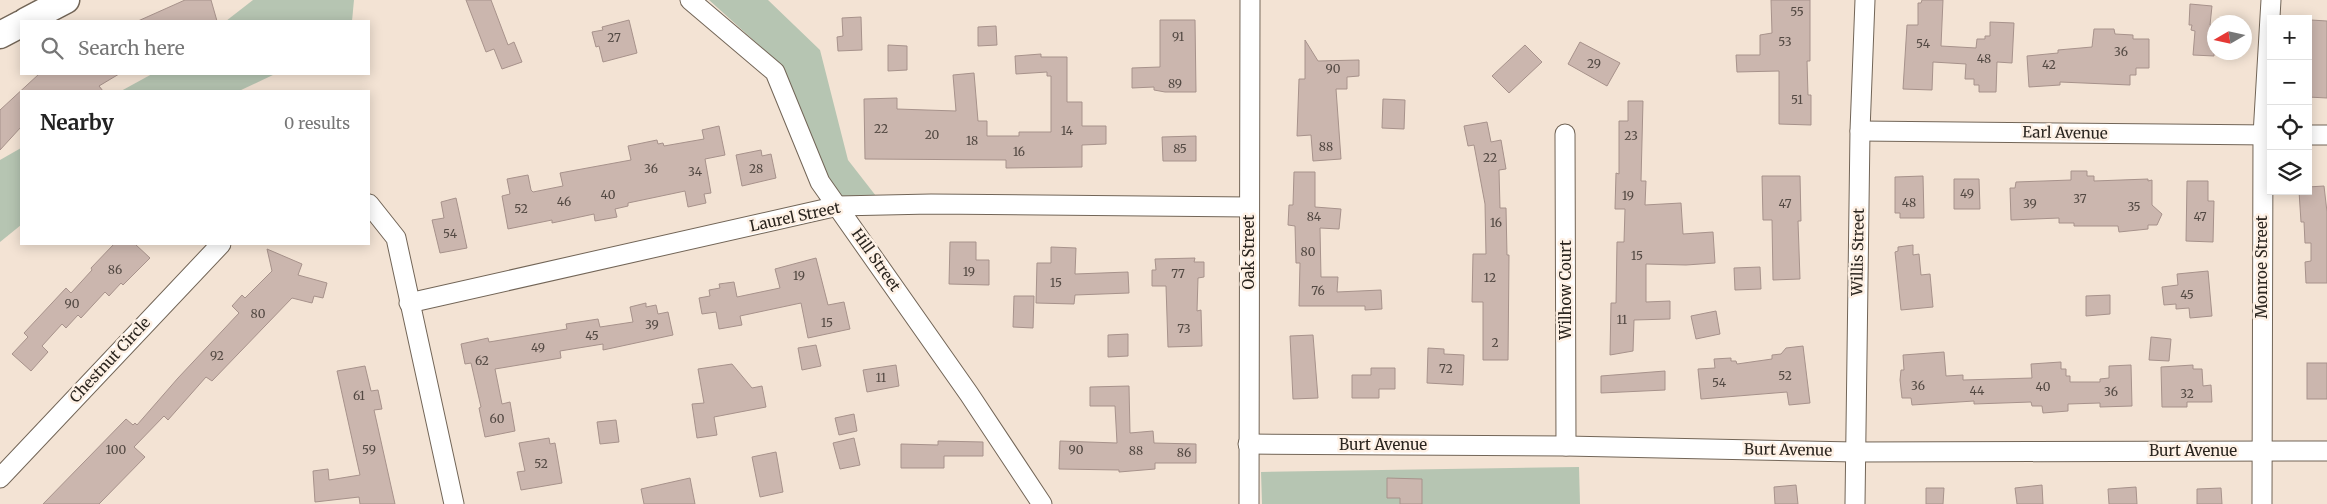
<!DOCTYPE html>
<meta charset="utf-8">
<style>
:root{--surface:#fff;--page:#f6f6f6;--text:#222;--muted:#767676;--line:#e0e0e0}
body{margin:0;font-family:Merriweather,serif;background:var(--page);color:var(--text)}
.controls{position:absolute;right:15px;top:15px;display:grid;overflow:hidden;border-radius:0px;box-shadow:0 2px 12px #0003}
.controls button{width:45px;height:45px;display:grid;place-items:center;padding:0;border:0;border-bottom:1px solid var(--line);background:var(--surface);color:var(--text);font:25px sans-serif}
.compass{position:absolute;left:2207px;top:15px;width:45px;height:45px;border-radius:50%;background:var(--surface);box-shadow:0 2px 12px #0003;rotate:261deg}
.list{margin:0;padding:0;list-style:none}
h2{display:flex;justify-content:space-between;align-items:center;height:65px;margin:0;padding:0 20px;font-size:21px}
h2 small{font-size:16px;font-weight:400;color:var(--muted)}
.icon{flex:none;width:28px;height:28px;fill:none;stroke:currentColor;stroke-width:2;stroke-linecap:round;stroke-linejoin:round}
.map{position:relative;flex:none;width:2327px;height:504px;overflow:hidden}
.search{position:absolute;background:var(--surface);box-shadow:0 2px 12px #0003;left:20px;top:20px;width:350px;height:55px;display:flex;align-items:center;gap:12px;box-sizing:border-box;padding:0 18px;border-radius:0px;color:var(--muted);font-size:19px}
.panel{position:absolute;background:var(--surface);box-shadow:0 2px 12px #0003;left:20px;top:90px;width:350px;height:155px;border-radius:0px}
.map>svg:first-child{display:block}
.green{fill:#b6c5b2}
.building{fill:#cbb6ae;stroke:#a7928b}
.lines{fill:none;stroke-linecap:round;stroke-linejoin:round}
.street-casing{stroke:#726557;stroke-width:21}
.secondary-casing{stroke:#726557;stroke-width:29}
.street{stroke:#fff;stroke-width:19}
.secondary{stroke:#fff;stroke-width:26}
.labels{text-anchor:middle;stroke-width:5;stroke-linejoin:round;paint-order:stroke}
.number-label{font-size:12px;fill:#534943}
.street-label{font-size:15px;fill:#2b251f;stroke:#fef1e5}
</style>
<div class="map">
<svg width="2327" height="504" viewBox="0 0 2327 504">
<rect width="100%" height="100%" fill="#f3e3d4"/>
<g class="green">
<polygon points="253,0 354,0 352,21 226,21"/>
<polygon points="709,0 768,0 820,50 848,160 876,196 843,201 822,166 782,66"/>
<polygon points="152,74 275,74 239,91 121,91"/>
<polygon points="21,148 21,225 0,242 0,160"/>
<polygon points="1579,467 1580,504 1262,504 1261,472"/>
</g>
<g class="building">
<polygon points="185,0 211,0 217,21 138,21"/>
<polygon points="466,0 491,0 508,45 514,42 522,62 502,69 494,49 486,52"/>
<polygon points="1771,0 1810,0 1810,61 1807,61 1808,95 1811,95 1811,125 1779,124 1779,71 1737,72 1736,55 1760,55 1760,35 1772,33"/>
<polygon points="1922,0 1943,0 1941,46 1976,48 1977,39 1985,39 1985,36 1990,36 1990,22 2014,23 2012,63 1997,62 1996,92 1979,92 1979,85 1974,85 1974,79 1965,79 1966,64 1933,62 1932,90 1903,89 1907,25 1918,25 1918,3 1921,3"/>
<polygon points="2190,4 2212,6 2210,25 2214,25 2214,56 2193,55 2195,31 2191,30 2192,25 2189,25"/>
<polygon points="861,17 862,50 838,51 837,37 843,36 842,18"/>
<polygon points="629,20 637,53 603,62 599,46 596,47 592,32 603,30 602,27"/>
<polygon points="1160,20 1195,20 1196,92 1165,92 1154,90 1154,87 1132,88 1132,68 1160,67"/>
<polygon points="2311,20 2327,21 2327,98 2308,97"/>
<polygon points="996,26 997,45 978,46 978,27"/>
<polygon points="2094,29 2114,29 2115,34 2133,35 2133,39 2149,39 2149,68 2136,68 2136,75 2130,75 2130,85 2060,82 2060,85 2029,87 2027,56 2058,53 2058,50 2092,47"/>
<polygon points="1305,40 1318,61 1359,60 1359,76 1347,77 1347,89 1336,89 1341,159 1313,161 1311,135 1297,136 1299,79 1305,79"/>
<polygon points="1580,42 1620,63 1607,86 1568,64"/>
<polygon points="888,45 907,46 907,70 888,71"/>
<polygon points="1525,45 1542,62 1509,93 1492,76"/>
<polygon points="1041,54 1041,57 1067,57 1067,102 1082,102 1082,126 1106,126 1106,144 1082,145 1082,167 1006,168 1006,160 865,159 864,99 897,98 897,109 956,111 953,75 974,73 978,121 987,121 987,136 1019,136 1019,132 1051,132 1051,76 1047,76 1047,72 1016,74 1015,56"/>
<polygon points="39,74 119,74 99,86 103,91 21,91 21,127 0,150 0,110"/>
<polygon points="1383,99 1405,100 1404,129 1382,128"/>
<polygon points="1628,101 1643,101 1641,181 1646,181 1645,205 1681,203 1683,234 1713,232 1715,263 1686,265 1646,264 1646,302 1670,301 1670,319 1634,320 1633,351 1610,355 1611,303 1616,303 1617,242 1624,242 1625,209 1615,209 1616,173 1619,174 1619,121 1628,121"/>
<polygon points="1487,122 1491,142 1501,140 1506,169 1499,170 1500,208 1506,208 1507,255 1509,255 1508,360 1483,360 1483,302 1472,302 1473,254 1486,254 1485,204 1474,145 1468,146 1464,126"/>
<polygon points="719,126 725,155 705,159 711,193 704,194 706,203 688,207 685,191 628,203 628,206 615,209 617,217 595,221 594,214 552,223 552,220 508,229 502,196 510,194 507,179 528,175 531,190 533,192 563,186 560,173 631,160 628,146 657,140 658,144 663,143 664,146 704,139 702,130"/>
<polygon points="1196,136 1196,161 1163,161 1162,137"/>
<polygon points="761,150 762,156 771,154 776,178 742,186 736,155"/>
<polygon points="2071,171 2087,171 2087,176 2094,176 2094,181 2148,179 2148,181 2152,180 2152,205 2162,214 2157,225 2148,225 2148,229 2119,232 2118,226 2074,226 2074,223 2059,223 2059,218 2011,220 2010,188 2015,188 2016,182 2071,180"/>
<polygon points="1294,172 1315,172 1315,207 1341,209 1339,229 1320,228 1321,277 1338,277 1337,292 1381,290 1382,309 1365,310 1365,306 1299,306 1300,263 1296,263 1295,226 1288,225 1289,205 1293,205"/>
<polygon points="1762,176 1800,176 1801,221 1798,221 1800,279 1773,280 1772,220 1763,220"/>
<polygon points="1923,176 1924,218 1900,218 1900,213 1895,213 1895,177"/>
<polygon points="1954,179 1979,179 1980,209 1954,209"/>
<polygon points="2187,181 2208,181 2208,201 2214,201 2213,242 2186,241"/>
<polygon points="2324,186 2327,212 2327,283 2306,283 2305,262 2311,261 2311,243 2305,243 2304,222 2301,222 2299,191 2308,191 2308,187"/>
<polygon points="456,198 467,248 440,253 432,220 444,218 441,202"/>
<polygon points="950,242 976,242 976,260 989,260 989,285 949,284"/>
<polygon points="114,244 135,244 150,258 123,285 121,283 109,296 105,292 81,318 78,315 66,328 62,324 42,346 48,352 31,371 12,354 28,337 24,333 66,288 71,293 92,270 91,268"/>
<polygon points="1913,245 1913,255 1919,254 1921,275 1930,274 1933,307 1901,310 1895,252 1898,251 1898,247"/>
<polygon points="1051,247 1076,248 1075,274 1128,272 1129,293 1075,295 1074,304 1036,303 1037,263 1051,263"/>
<polygon points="267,249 302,264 298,275 327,283 323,298 314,296 312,303 292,298 212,381 206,377 168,420 164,416 134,447 145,457 99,504 43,504 126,419 133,425 135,423 137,425 178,378 239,313 232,306 242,295 245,298 272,271"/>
<polygon points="816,258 828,305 844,302 850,329 808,338 801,303 740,316 742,325 719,329 716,312 702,314 699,298 710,296 709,290 720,288 719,284 734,282 737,297 780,288 775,269"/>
<polygon points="1195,258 1194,262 1204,262 1204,277 1198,278 1197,311 1201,310 1202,346 1168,347 1166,286 1152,286 1152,270 1156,270 1155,259"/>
<polygon points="1760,267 1761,289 1735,290 1734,268"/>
<polygon points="2208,271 2212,316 2190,318 2189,308 2176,309 2176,304 2164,305 2162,287 2178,285 2177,274"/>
<polygon points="2110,295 2110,314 2086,316 2086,296"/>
<polygon points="1014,296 1034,296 1033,328 1013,327"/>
<polygon points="646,303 646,307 656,305 658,314 668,312 673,335 603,350 603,344 560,351 561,358 495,369 502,404 510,402 515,431 485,437 479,408 481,407 471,363 465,364 461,344 488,338 489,342 567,329 566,324 598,319 600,327 633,322 630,307"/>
<polygon points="1716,311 1720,334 1696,339 1691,316"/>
<polygon points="1128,334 1128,356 1108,357 1108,335"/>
<polygon points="1313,335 1318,398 1293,399 1290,336"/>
<polygon points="2151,337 2171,339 2169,361 2149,360"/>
<polygon points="816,345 821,366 802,370 798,348"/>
<polygon points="1803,346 1810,403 1789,405 1787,392 1701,399 1698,369 1715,368 1714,359 1731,358 1731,361 1736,361 1737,364 1772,359 1772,355 1781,354 1786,348"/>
<polygon points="1428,348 1444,349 1444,354 1464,355 1463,385 1427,383"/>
<polygon points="1944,352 1946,376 1963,375 1963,380 2032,378 2031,364 2061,362 2061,369 2066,369 2066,376 2070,376 2070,382 2100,382 2100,379 2109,378 2109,366 2131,365 2132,406 2100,407 2100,403 2068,404 2068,411 2043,413 2042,406 2032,406 2031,402 1974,404 1974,401 1912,405 1911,398 1902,398 1900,380 1901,370 1904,370 1903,355"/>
<rect x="2307" y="363" width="20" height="36"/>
<polygon points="732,364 752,388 762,386 766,407 714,417 717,435 697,438 692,404 704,403 698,369"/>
<polygon points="896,365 899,386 867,392 863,370"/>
<polygon points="2193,365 2193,369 2202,369 2203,386 2211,385 2212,402 2187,402 2187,407 2162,407 2161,367"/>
<polygon points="365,366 371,391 378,390 382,409 374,410 395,504 360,504 359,497 315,502 313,471 328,469 329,480 360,475 337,371"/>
<polygon points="1371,368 1395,368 1395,389 1379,389 1379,398 1352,398 1352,375 1371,375"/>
<polygon points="1665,371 1665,390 1601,393 1601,376"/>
<polygon points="1129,386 1130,433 1153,431 1154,443 1196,444 1196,463 1155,463 1155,469 1119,472 1119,470 1059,469 1060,441 1117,443 1115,406 1090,406 1090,387"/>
<polygon points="854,414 857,431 839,435 835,418"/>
<polygon points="616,420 619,442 600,444 597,422"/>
<polygon points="549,438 550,444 555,443 562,483 521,490 517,472 525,471 519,443"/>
<polygon points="854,438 860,465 840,469 833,443"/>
<polygon points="938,441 983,442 983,456 944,456 944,468 901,468 901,444 938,445"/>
<polygon points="776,452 783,492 760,497 752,457"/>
<polygon points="690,478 695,504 644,504 641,489"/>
<polygon points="1387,478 1422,479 1422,504 1400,504 1400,498 1387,498"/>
<polygon points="1796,485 1798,504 1775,504 1774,487"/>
<polygon points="2042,485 2043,504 2017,504 2015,488"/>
<polygon points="2136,487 2137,504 2109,504 2108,489"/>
<polygon points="1926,488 1944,488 1943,504 1926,504"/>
<polygon points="2221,488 2222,504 2197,504 2197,489"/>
</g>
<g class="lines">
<g class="street-casing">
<g id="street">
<polyline points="690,0 775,72 820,182 969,394 1042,504"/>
<polyline points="1860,131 2271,135"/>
<polyline points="1565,134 1566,446"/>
<polyline points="2308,135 2327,135"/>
<polyline points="369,204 396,238 454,504"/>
<polyline points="409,303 838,206 931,204 1249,207"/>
<polyline points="1248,444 1566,446 1855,452 2327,451"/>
<polyline points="0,478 221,244"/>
<polyline points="1249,504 1250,0"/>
<polyline points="1855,504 1860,131 1865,0"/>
<polyline points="2262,504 2263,135 2271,0"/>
</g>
</g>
<g class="secondary-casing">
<g id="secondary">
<polyline points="26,21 66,0"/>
<polyline points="0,35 21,24"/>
</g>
</g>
<use href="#street" class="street"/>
<use href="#secondary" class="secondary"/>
</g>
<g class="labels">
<g class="number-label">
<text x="1797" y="16">55</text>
<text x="1178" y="41">91</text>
<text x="614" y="42">27</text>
<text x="1785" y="46">53</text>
<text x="1923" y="48">54</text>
<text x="2121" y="56">36</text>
<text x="1984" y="63">48</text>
<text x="1594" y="68">29</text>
<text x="2049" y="69">42</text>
<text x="1333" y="73">90</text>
<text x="1175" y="88">89</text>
<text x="1797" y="104">51</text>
<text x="881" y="133">22</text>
<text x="1067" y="135">14</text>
<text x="932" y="139">20</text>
<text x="1631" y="140">23</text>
<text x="972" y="145">18</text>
<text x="1326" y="151">88</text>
<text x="1180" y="153">85</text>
<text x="1019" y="156">16</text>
<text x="1490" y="162">22</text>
<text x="651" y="173">36</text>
<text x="756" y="173">28</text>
<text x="695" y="176">34</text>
<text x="1967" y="198">49</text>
<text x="608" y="199">40</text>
<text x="1628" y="200">19</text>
<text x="2080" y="203">37</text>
<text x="564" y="206">46</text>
<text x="1909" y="207">48</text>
<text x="1785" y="208">47</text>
<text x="2030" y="208">39</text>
<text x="2134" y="211">35</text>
<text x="521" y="213">52</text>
<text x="1314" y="221">84</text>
<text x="2200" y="221">47</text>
<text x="1496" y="227">16</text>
<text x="450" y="238">54</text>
<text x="1308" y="256">80</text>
<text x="1637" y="260">15</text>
<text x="115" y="274">86</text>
<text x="969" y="276">19</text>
<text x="1178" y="278">77</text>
<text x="799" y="280">19</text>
<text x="1490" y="282">12</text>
<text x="1056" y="287">15</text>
<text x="1318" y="295">76</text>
<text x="2187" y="299">45</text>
<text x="72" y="308">90</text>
<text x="258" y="318">80</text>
<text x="1622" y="324">11</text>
<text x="827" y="327">15</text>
<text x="652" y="329">39</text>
<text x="1184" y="333">73</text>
<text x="592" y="340">45</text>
<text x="1495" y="347">2</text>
<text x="538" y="352">49</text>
<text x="217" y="360">92</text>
<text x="482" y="365">62</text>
<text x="1446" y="373">72</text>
<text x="1785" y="380">52</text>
<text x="881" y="382">11</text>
<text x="1719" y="387">54</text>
<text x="1918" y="390">36</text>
<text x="2043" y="391">40</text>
<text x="1977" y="395">44</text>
<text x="2111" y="396">36</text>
<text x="2187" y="398">32</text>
<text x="359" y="400">61</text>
<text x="497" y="423">60</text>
<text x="116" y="454">100</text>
<text x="369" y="454">59</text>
<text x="1076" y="454">90</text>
<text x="1136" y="455">88</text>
<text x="1184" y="457">86</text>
<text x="541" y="468">52</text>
</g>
<g class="street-label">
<text transform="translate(2065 133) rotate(1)" y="5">Earl Avenue</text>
<text transform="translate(795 217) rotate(-12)" y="5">Laurel Street</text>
<text transform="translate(1249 252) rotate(-90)" y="5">Oak Street</text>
<text transform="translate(1858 252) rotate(-89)" y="5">Willis Street</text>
<text transform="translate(876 260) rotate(55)" y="5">Hill Street</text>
<text transform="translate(2262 267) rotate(-90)" y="5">Monroe Street</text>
<text transform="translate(1566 290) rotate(-90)" y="5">Wilhow Court</text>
<text transform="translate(110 360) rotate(-47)" y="5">Chestnut Circle</text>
<text x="1383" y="450">Burt Avenue</text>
<text transform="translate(1788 450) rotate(1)" y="5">Burt Avenue</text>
<text x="2193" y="456">Burt Avenue</text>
</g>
</g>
</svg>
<div class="controls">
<button>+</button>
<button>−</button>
<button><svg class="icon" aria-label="locate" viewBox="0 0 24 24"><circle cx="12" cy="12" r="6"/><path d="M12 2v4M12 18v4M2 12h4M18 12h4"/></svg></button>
<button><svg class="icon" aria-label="layers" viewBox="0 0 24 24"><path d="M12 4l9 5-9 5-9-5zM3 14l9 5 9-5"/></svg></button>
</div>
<svg class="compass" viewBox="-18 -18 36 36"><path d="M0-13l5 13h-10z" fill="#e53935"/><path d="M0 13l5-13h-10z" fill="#767676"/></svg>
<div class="search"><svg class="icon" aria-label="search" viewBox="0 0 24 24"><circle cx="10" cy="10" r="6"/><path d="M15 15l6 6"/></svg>Search here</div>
<section class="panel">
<h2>Nearby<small>0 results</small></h2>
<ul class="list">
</ul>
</section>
</div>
